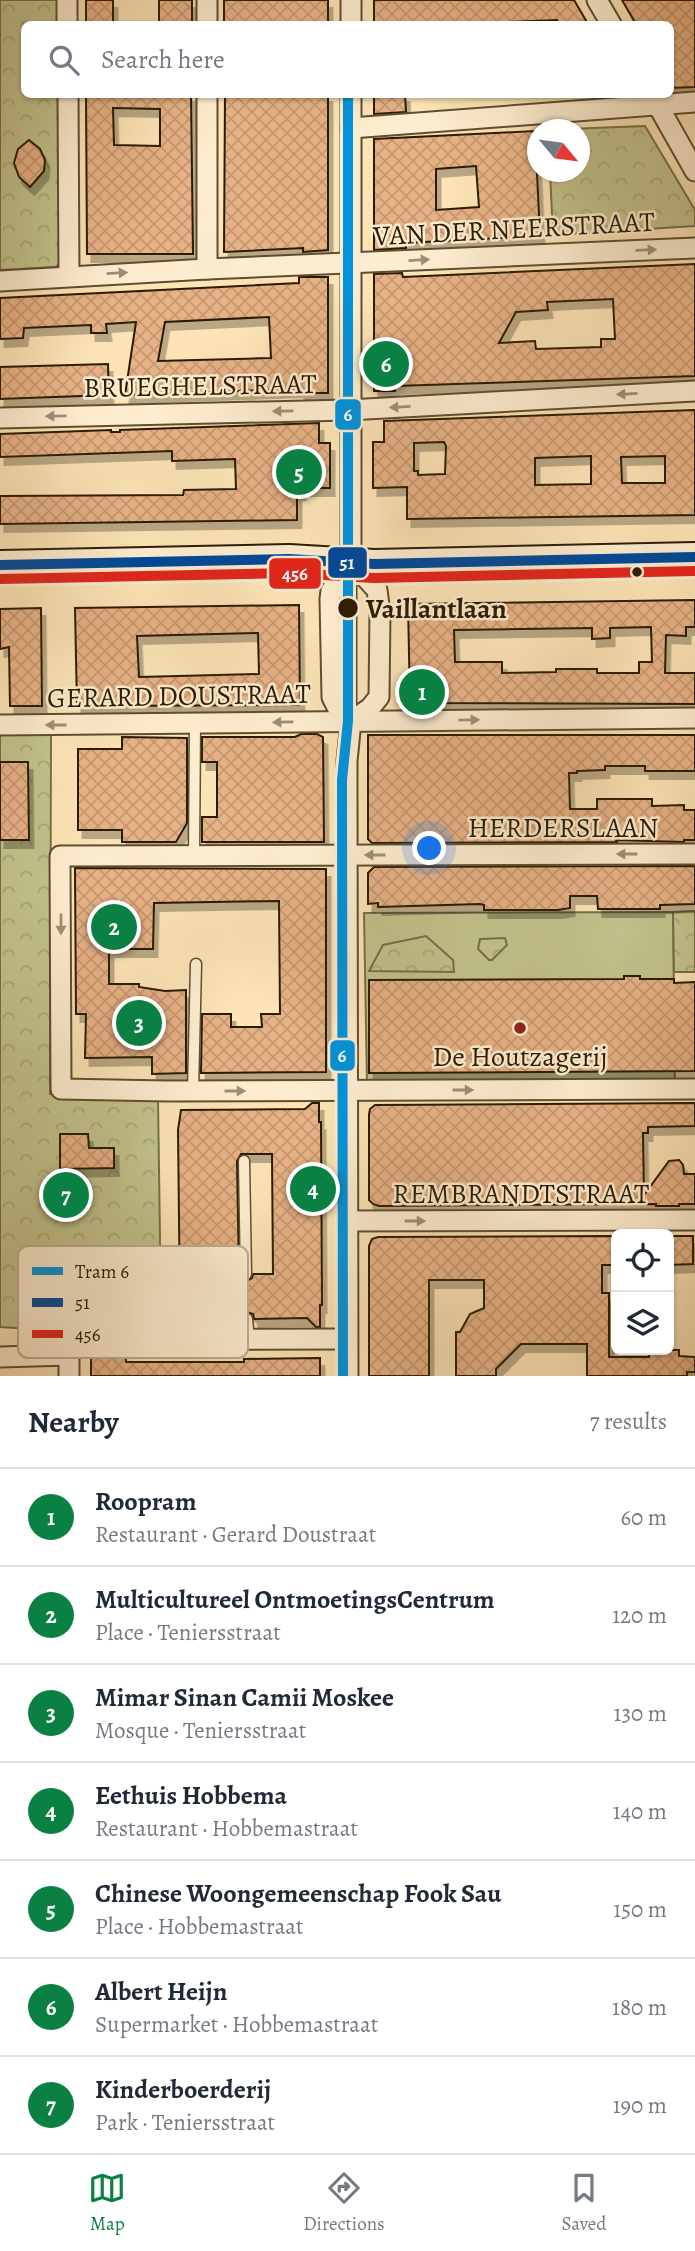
<!DOCTYPE html>
<meta charset="utf-8">
<style>
:root{--surface:#fff;--page:#f2f2f3;--text:#1f2937;--muted:#747a83;--line:#e0e1e3;--accent:#0b8043}
body{margin:0;font-family:Alegreya,serif;background:var(--page);color:var(--text)}
.controls{position:absolute;right:21px;bottom:21px;display:grid;overflow:hidden;border-radius:10px;box-shadow:0 2px 5px #0004}
.controls button{width:63px;height:63px;display:grid;place-items:center;padding:0;border:0;border-bottom:2px solid var(--line);background:var(--surface);color:var(--text);font:35px sans-serif}
.compass{position:absolute;left:527px;top:119px;width:63px;height:63px;border-radius:50%;background:var(--surface);box-shadow:0 2px 5px #0004;rotate:119deg}
.you{position:absolute;left:430px;top:849px;width:24px;height:24px;margin:-18px;border:5px solid #fff;border-radius:50%;background:#1a73e8;box-shadow:0 0 0 10px #1a73e833}
.badge{display:grid;place-items:center;width:46px;height:46px;border-radius:50%;background:var(--accent);color:#fff;font-size:23px;font-weight:700}
.pin{position:absolute;translate:-50% -50%;border:4px solid #fff;box-shadow:0 2px 7px #0006}
.list{margin:0;padding:0;list-style:none}
h2{display:flex;justify-content:space-between;align-items:center;height:91px;margin:0;padding:0 28px;font-size:30px}
h2 small{font-size:23px;font-weight:400;color:var(--muted)}
.list li{display:grid;grid-template-columns:46px 1fr auto;gap:21px;align-items:center;box-sizing:border-box;height:98px;padding:0 28px;border-top:2px solid var(--line)}
.list b{display:block;font-size:26px;white-space:nowrap}
.list p{margin:0;font-size:23px;white-space:nowrap;color:var(--muted)}
.list em{font-size:23px;font-style:normal;color:var(--muted)}
.icon{flex:none;width:38px;height:38px;fill:none;stroke:currentColor;stroke-width:2;stroke-linecap:round;stroke-linejoin:round}
.map{position:relative;flex:none;width:695px;height:1376px;overflow:hidden}
.search{position:absolute;background:var(--surface);box-shadow:0 2px 5px #0004;left:21px;right:21px;top:21px;height:77px;display:flex;align-items:center;gap:18px;box-sizing:border-box;padding:0 24px;border-radius:10px;color:var(--muted);font-size:26px}
.sheet{height:777px;background:var(--surface)}
nav{display:flex;justify-content:space-around;align-items:center;box-sizing:border-box;height:98px;border-top:2px solid var(--line);background:var(--surface);font-size:19px;color:var(--muted)}
nav a{display:grid;justify-items:center;gap:4px}
nav .on{color:var(--accent)}
.map>svg:first-child{display:block}
.grass{fill:#c2c38c;stroke:#776f48;stroke-width:2}
.forest{fill:url(#forest-crowns);stroke:#776f48;stroke-width:2}
.building{fill:url(#building-cross-hatch);stroke:#2c1b04;stroke-width:2;fill-rule:evenodd;filter:url(#shadow)}
.lines{fill:none;stroke-linecap:round;stroke-linejoin:round}
.service-casing{stroke:#604d30;stroke-width:13}
.minor-casing{stroke:#604d30;stroke-width:23}
.secondary-casing{stroke:#2c1b04;stroke-width:32}
.service{stroke:#fdedd0;stroke-width:10}
.minor{stroke:#fdedd0;stroke-width:19}
.secondary{stroke:#fdedd0;stroke-width:28}
.bus-1-casing{stroke:#fdedd0;stroke-width:16}
.bus-2-casing{stroke:#fdedd0;stroke-width:16}
.bus-1{stroke:#004899;stroke-width:10}
.bus-2{stroke:#e1251b;stroke-width:10}
.tram-1-casing{stroke:#fdedd0;stroke-width:16}
.tram-1{stroke:#0093de;stroke-width:10}
.oneway{fill:#9f8e74}
.bus-dot{fill:#2c1b04;stroke:#fdedd0;stroke-width:2.5}
.poi-dot{fill:#8f2418;stroke:#fdedd0;stroke-width:2.5}
.labels{text-anchor:middle;stroke-width:5;stroke-linejoin:round;paint-order:stroke}
.street-label{font-size:28px;fill:#2c1b04;stroke:#fdedd0}
.stop-label{font-size:28px;font-weight:bold;fill:#2c1b04;stroke:#fdedd0;text-anchor:start}
.poi-label{font-size:28px;fill:#2c1b04;stroke:#fdedd0}
.key{fill:#fdedd0;stroke:#beae93;stroke-width:2}
.key-label{font-size:19px;fill:#2c1b04}
.line-badge{stroke:#fdedd0;stroke-width:2.5}
.badge-label{font-size:19px;text-anchor:middle;font-weight:bold;fill:#fff}
</style>
<div class="map">
<svg width="695" height="1376" viewBox="0 0 695 1376">
<defs>
<pattern id="forest-crowns" width="20" height="18" patternUnits="userSpaceOnUse" patternTransform="scale(1.75)"><rect width="20" height="18" fill="#c2c38c"/><path d="M2 6a3 3 0 1 1 6 0M12 15a3 3 0 1 1 6 0" fill="none" stroke="#a7a777"/></pattern>
<pattern id="building-cross-hatch" width="8" height="8" patternUnits="userSpaceOnUse" patternTransform="scale(1.75)"><rect width="8" height="8" fill="#e7b285"/><path d="M0 0l8 8M0 8l8-8" fill="none" stroke="#c69871"/></pattern>
<filter id="shadow"><feDropShadow dx="4.5" dy="8" stdDeviation="0" flood-color="#0004"/></filter>
</defs>
<rect width="100%" height="100%" fill="#fce4b6"/>
<filter id="stains"><feTurbulence type="fractalNoise" baseFrequency=".00286" numOctaves="4"/><feColorMatrix values="0 0 0 0 .2 0 0 0 0 .09 0 0 0 0 .02 0 0 0 .5 -.17"/></filter>
<radialGradient id="worn" r=".72"><stop offset=".6" stop-color="#630" stop-opacity="0"/><stop offset="1" stop-color="#630" stop-opacity=".3"/></radialGradient>
<polygon class="grass" points="673,912 675,1089 367,1084 364,913"/>
<g class="forest">
<polygon points="0,0 62,0 62,24 24,24 24,94 62,95 63,259 56,267 0,270"/>
<polygon points="645,126 695,210 695,226 553,235 550,172 580,172 580,130 567,129"/>
<polygon points="0,730 51,731 50,1094 158,1099 161,1310 70,1316 61,1331 0,1327"/>
<polygon points="695,911 695,972 674,972 673,912"/>
<polygon points="426,936 453,960 454,972 369,971 383,945"/>
<polygon points="505,938 507,945 492,960 489,960 478,949 480,939"/>
</g>
<g class="building">
<rect x="86" y="0" width="27" height="24"/>
<rect x="159" y="0" width="33" height="24"/>
<rect x="224" y="0" width="104" height="24"/>
<polygon points="374,0 574,0 588,24 559,24 557,20 459,24 374,24"/>
<polygon points="622,0 695,0 695,87 670,88 670,24 636,24"/>
<path d="M86 94H191L193 254H87ZM113 108 160 109V146L114 145Z"/>
<polygon points="225,94 328,94 328,250 303,252 303,248 224,252"/>
<polygon points="374,94 405,94 406,112 374,114"/>
<path d="M535 131 540 236 406 243V248L374 250V139ZM476 166 479 207 436 210V169Z"/>
<polygon points="29,140 40,149 45,160 44,171 30,187 19,177 14,163 18,149"/>
<path d="M695 264V376L395 386V391H374V274L402 273 403 277ZM613 299 615 339H601V347L536 349 535 341 499 343 516 312 548 310 547 302Z"/>
<path d="M299 277H328V393H300V389L125 395 136 322 106 324 107 333H91V325L24 328 23 338 0 339V298L299 283ZM269 317 271 358 158 361 165 322Z"/>
<polygon points="108,364 109,395 0,399 0,367"/>
<path d="M695 410V515L407 519V487L373 488V442H384V421ZM444 442 446 446 445 474 418 475V471H414V443ZM591 456V484L535 485V458ZM665 456V483H622L621 457Z"/>
<polygon points="319,423 319,443 330,443 330,488 301,488 301,492 297,492 297,520 0,524 0,496 183,495 184,490 236,489 235,459 172,461 172,451 0,457 0,434 111,430 111,432 120,432 120,430"/>
<path d="M695 600V627H686V636L666 635 665 673H695V704L410 703 408 604ZM651 627 652 662H639V673H597V669H556V672L502 673V662H455L454 630 592 628V639L610 638V628Z"/>
<path d="M299 605 300 705 77 706 75 608ZM258 633 259 674 139 677 137 636Z"/>
<polygon points="41,608 42,706 10,706 9,647 0,649 0,609"/>
<polygon points="301,734 317,734 323,737 324,842 202,842 202,817 217,817 217,762 202,762 202,737 295,737"/>
<polygon points="368,735 695,735 695,771 645,771 645,766 605,766 605,770 577,771 577,773 569,773 570,809 597,809 597,799 652,799 652,806 684,805 684,810 695,810 695,840 684,840 684,842 616,840 617,842 372,843 368,839"/>
<polygon points="122,737 187,738 187,823 176,842 122,842 122,830 78,830 78,749 122,749"/>
<polygon points="0,762 28,762 29,840 0,840"/>
<polygon points="695,866 695,904 660,905 660,909 598,909 597,896 570,896 570,908 558,910 484,910 484,905 480,904 378,907 378,903 368,904 368,873 374,867"/>
<polygon points="75,868 326,869 326,1072 201,1073 202,1014 231,1014 231,1027 262,1027 261,1014 280,1014 279,901 154,903 153,949 109,949 109,984 139,984 139,987 165,991 186,990 186,1073 152,1074 152,1057 85,1058 86,1014 76,1014"/>
<polygon points="624,976 640,976 640,979 674,979 674,983 695,982 695,1071 369,1073 369,980 624,979"/>
<path d="M312 1103H319V1122H321L322 1305H320V1327H316L307 1318 254 1319 253 1314 247 1312 242 1313 240 1319H182V1306H180L178 1130 181 1110 305 1109ZM241 1154H272L273 1274H253L252 1278 247 1281 242 1280 239 1274 237 1161Z"/>
<polygon points="695,1103 695,1126 648,1127 648,1133 643,1133 644,1195 669,1161 679,1160 683,1165 684,1174 695,1174 695,1204 679,1204 679,1206 656,1206 656,1204 379,1206 373,1204 369,1200 369,1114 370,1109 375,1105"/>
<polygon points="60,1134 88,1134 89,1148 114,1148 114,1168 60,1169"/>
<polygon points="616,1236 616,1265 602,1265 602,1293 609,1293 609,1357 649,1357 649,1350 679,1350 679,1356 695,1357 695,1372 687,1372 687,1376 587,1376 587,1344 521,1344 496,1369 496,1376 456,1376 456,1332 460,1332 470,1314 484,1308 484,1280 429,1280 429,1376 369,1376 369,1246 372,1239 378,1237"/>
<polygon points="669,1236 693,1236 693,1264 669,1265"/>
<polygon points="91,1353 111,1353 111,1357 126,1357 126,1362 244,1362 244,1359 320,1358 320,1376 91,1376"/>
</g>
<g class="lines">
<g class="service-casing">
<g id="service">
<polyline points="351,566 351,719"/>
<polyline points="194,856 195,723"/>
<polyline points="193,1091 196,964"/>
<polyline points="244,1161 246,1274"/>
<polyline points="627,1234 627,1220"/>
<polyline points="247,1319 249,1340"/>
</g>
</g>
<g class="minor-casing">
<g id="minor">
<polyline points="67,0 67,24"/>
<polyline points="597,0 611,24"/>
<polyline points="207,24 207,0"/>
<polyline points="351,24 351,0"/>
<polyline points="68,94 69,276"/>
<polyline points="207,94 207,269"/>
<polyline points="351,94 351,562"/>
<polyline points="652,95 695,171"/>
<polyline points="351,128 695,102"/>
<polyline points="0,281 207,269 695,248"/>
<polyline points="0,418 348,410 695,391"/>
<polyline points="351,562 377,590 380,613 379,697 370,708 351,721"/>
<polyline points="351,562 331,591 330,599 332,697 338,709 351,721"/>
<polyline points="0,725 695,718"/>
<polyline points="695,854 60,856 61,1089 167,1091 695,1089"/>
<polyline points="347,1221 695,1220"/>
<polyline points="0,1357 69,1355"/>
<polyline points="69,1376 69,1355 72,1347 87,1340 347,1339"/>
<polyline points="348,1376 347,790 347,761 351,721"/>
</g>
</g>
<g class="secondary-casing">
<polyline id="secondary" points="0,565 289,559 374,564 695,557"/>
</g>
<use href="#service" class="service"/>
<use href="#minor" class="minor"/>
<use href="#secondary" class="secondary"/>
<g class="bus-1-casing">
<polyline id="bus-1" points="0,565 289,559 374,564 695,557"/>
</g>
<g class="bus-2-casing">
<polyline id="bus-2" points="0,579 289,573 374,578 695,571"/>
</g>
<use href="#bus-1" class="bus-1"/>
<use href="#bus-2" class="bus-2"/>
<g class="tram-1-casing">
<polyline id="tram-1" points="343,1376 342,780 348,721 348,94"/>
</g>
<use href="#tram-1" class="tram-1"/>
</g>
<defs><path id="oneway-solid" d="M-6-.8H1V-3.2L6.5 0L1 3.2V.8H-6Z" transform="scale(1.75)"/></defs>
<g class="oneway">
<use href="#oneway-solid" transform="translate(646 250) rotate(-2)"/>
<use href="#oneway-solid" transform="translate(419 260) rotate(-3)"/>
<use href="#oneway-solid" transform="translate(117 273) rotate(-3)"/>
<use href="#oneway-solid" transform="translate(627 394) rotate(177)"/>
<use href="#oneway-solid" transform="translate(400 407) rotate(177)"/>
<use href="#oneway-solid" transform="translate(283 411) rotate(179)"/>
<use href="#oneway-solid" transform="translate(56 416) rotate(179)"/>
<use href="#oneway-solid" transform="translate(469 720) rotate(-1)"/>
<use href="#oneway-solid" transform="translate(283 722) rotate(179)"/>
<use href="#oneway-solid" transform="translate(56 725) rotate(180)"/>
<use href="#oneway-solid" transform="translate(627 854) rotate(180)"/>
<use href="#oneway-solid" transform="translate(375 855) rotate(180)"/>
<use href="#oneway-solid" transform="translate(61 924) rotate(90)"/>
<use href="#oneway-solid" transform="translate(463 1090)"/>
<use href="#oneway-solid" transform="translate(235 1091)"/>
<use href="#oneway-solid" transform="translate(415 1221)"/>
</g>
<g class="bus-dot">
<circle cx="637" cy="572" r="6"/>
<circle cx="348" cy="608" r="11"/>
</g>
<circle class="poi-dot" cx="520" cy="1028" r="7"/>
<g class="labels">
<g class="street-label">
<text transform="translate(514 228) rotate(-3)" y="10">VAN DER NEERSTRAAT</text>
<text transform="translate(200 385) rotate(-1)" y="10">BRUEGHELSTRAAT</text>
<text transform="translate(179 695) rotate(-1)" y="10">GERARD DOUSTRAAT</text>
<text x="563" y="837">HERDERSLAAN</text>
<text x="521" y="1203">REMBRANDTSTRAAT</text>
</g>
<g class="stop-label">
<text x="366" y="618">Vaillantlaan</text>
</g>
<g class="poi-label">
<text x="520" y="1066">De Houtzagerij</text>
</g>
</g>
<rect x="18" y="1246" width="230" height="112" rx="10" class="key"/>
<rect x="32" y="1267" width="31" height="8" fill="#0093de"/>
<rect x="32" y="1298" width="31" height="9" fill="#004899"/>
<rect x="32" y="1330" width="31" height="8" fill="#e1251b"/>
<g class="key-label">
<text x="75" y="1278">Tram 6</text>
<text x="75" y="1309">51</text>
<text x="75" y="1341">456</text>
</g>
<g class="line-badge">
<rect x="334" y="398" width="28" height="33" rx="7" fill="#0093de"/>
<rect x="327" y="546" width="41" height="33" rx="7" fill="#004899"/>
<rect x="268" y="557" width="54" height="33" rx="7" fill="#e1251b"/>
<rect x="329" y="1039" width="27" height="33" rx="7" fill="#0093de"/>
</g>
<g class="badge-label">
<text x="348" y="421">6</text>
<text x="347" y="569">51</text>
<text x="295" y="580">456</text>
<text x="342" y="1062">6</text>
</g>
<rect width="100%" height="100%" filter="url(#stains)"/>
<rect width="100%" height="100%" fill="url(#worn)"/>
</svg>
<div class="controls">
<button><svg class="icon" aria-label="locate" viewBox="0 0 24 24"><circle cx="12" cy="12" r="6"/><path d="M12 2v4M12 18v4M2 12h4M18 12h4"/></svg></button>
<button><svg class="icon" aria-label="layers" viewBox="0 0 24 24"><path d="M12 4l9 5-9 5-9-5zM3 14l9 5 9-5"/></svg></button>
</div>
<svg class="compass" viewBox="-18 -18 36 36"><path d="M0-13l5 13h-10z" fill="#e53935"/><path d="M0 13l5-13h-10z" fill="#747a83"/></svg>
<div class="you"></div>
<div class="pin badge" style="left:422px;top:692px">1</div>
<div class="pin badge" style="left:114px;top:927px">2</div>
<div class="pin badge" style="left:139px;top:1023px">3</div>
<div class="pin badge" style="left:313px;top:1189px">4</div>
<div class="pin badge" style="left:299px;top:472px">5</div>
<div class="pin badge" style="left:386px;top:364px">6</div>
<div class="pin badge" style="left:66px;top:1195px">7</div>
<div class="search"><svg class="icon" aria-label="search" viewBox="0 0 24 24"><circle cx="10" cy="10" r="6"/><path d="M15 15l6 6"/></svg>Search here</div>
</div>
<section class="sheet">
<h2>Nearby<small>7 results</small></h2>
<ul class="list">
<li><span class="badge">1</span><div><b>Roopram</b><p>Restaurant · Gerard Doustraat</p></div><em>60 m</em></li>
<li><span class="badge">2</span><div><b>Multicultureel OntmoetingsCentrum</b><p>Place · Teniersstraat</p></div><em>120 m</em></li>
<li><span class="badge">3</span><div><b>Mimar Sinan Camii Moskee</b><p>Mosque · Teniersstraat</p></div><em>130 m</em></li>
<li><span class="badge">4</span><div><b>Eethuis Hobbema</b><p>Restaurant · Hobbemastraat</p></div><em>140 m</em></li>
<li><span class="badge">5</span><div><b>Chinese Woongemeenschap Fook Sau</b><p>Place · Hobbemastraat</p></div><em>150 m</em></li>
<li><span class="badge">6</span><div><b>Albert Heijn</b><p>Supermarket · Hobbemastraat</p></div><em>180 m</em></li>
<li><span class="badge">7</span><div><b>Kinderboerderij</b><p>Park · Teniersstraat</p></div><em>190 m</em></li>
</ul>
</section>
<nav>
<a class="on"><svg class="icon" aria-label="map" viewBox="0 0 24 24"><path d="M3 6l6-2 6 2 6-2v14l-6 2-6-2-6 2zM9 4v14M15 6v14"/></svg>Map</a>
<a><svg class="icon" aria-label="directions" viewBox="0 0 24 24"><path d="M12 3l9 9-9 9-9-9zM9 14v-3h6M13 9l2 2-2 2"/></svg>Directions</a>
<a><svg class="icon" aria-label="saved" viewBox="0 0 24 24"><path d="M7 4h10v16l-5-4-5 4z"/></svg>Saved</a>
</nav>
